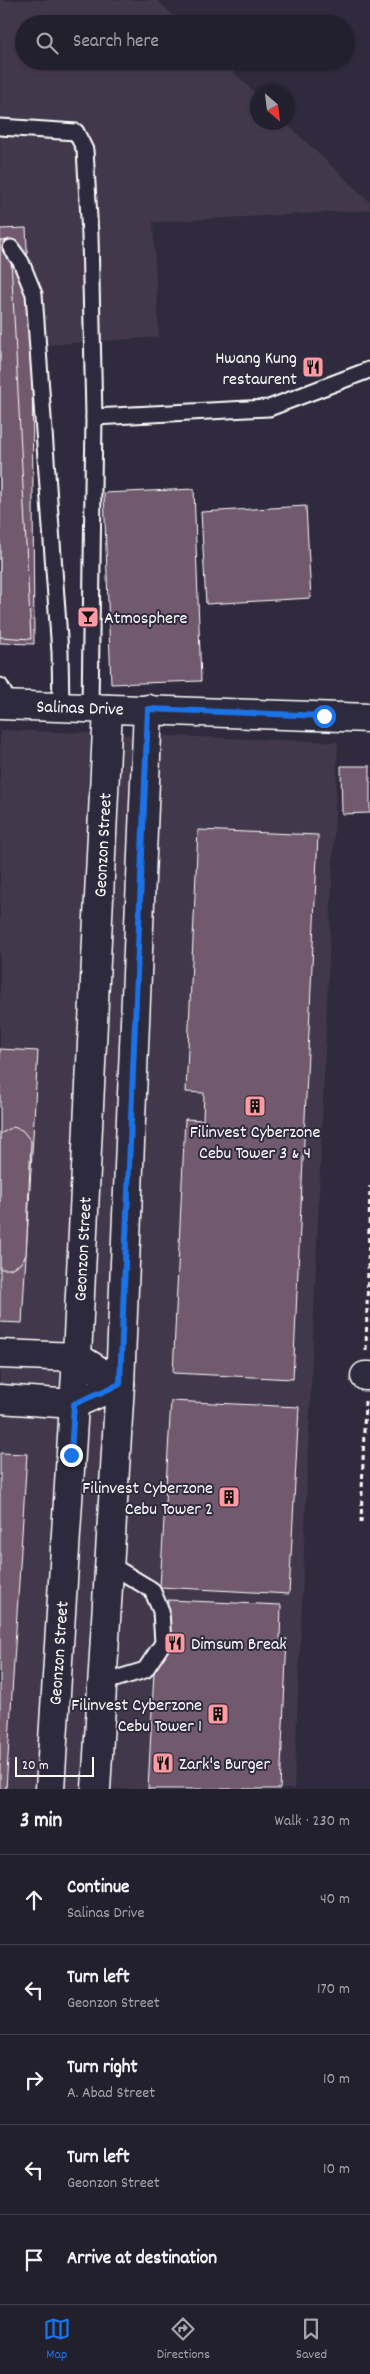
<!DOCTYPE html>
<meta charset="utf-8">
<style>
:root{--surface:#23202e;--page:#2f2d3a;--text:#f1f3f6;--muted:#a3a3aa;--line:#403e4a;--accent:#1a73e8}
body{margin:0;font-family:Dekko,sans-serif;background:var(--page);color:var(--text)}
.compass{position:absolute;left:250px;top:85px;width:45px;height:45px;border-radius:50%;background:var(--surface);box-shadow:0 1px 4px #0004;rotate:152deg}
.scale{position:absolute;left:15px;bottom:12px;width:79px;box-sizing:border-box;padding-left:5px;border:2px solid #fff;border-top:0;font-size:14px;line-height:18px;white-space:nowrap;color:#fff;-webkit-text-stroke:4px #2f2a3d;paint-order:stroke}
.stop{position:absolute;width:15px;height:15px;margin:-11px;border:4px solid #1a73e8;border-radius:50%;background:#fff}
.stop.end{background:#1a73e8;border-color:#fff;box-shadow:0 1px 5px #0008}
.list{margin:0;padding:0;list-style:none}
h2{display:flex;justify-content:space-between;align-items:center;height:65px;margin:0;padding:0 20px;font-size:21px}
h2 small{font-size:16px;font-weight:400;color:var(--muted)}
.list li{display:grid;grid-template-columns:32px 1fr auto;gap:15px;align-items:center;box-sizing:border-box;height:90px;padding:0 20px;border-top:1px solid var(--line)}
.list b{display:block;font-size:19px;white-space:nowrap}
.list p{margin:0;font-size:16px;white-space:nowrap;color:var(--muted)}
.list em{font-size:16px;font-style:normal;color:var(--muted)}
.icon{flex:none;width:28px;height:28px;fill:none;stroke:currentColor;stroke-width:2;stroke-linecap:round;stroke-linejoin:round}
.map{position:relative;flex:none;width:370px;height:1789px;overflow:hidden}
.search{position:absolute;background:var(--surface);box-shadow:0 1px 4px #0004;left:15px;right:15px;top:15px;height:55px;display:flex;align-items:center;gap:12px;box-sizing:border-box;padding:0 18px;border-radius:28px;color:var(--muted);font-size:19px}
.sheet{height:515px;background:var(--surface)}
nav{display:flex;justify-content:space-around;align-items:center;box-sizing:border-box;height:70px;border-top:1px solid var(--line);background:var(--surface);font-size:14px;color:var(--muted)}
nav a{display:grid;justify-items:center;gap:2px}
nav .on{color:var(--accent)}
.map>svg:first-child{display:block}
.built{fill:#43384c}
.building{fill:#715a6e;stroke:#fff}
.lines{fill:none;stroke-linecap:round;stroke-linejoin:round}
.service-casing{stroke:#fff;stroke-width:19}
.minor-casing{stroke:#fff;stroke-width:31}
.tertiary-casing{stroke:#fff;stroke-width:31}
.primary-casing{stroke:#fff;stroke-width:31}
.path{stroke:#fff;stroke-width:3;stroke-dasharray:5 4;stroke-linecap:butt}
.service{stroke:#2f2a3d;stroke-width:15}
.minor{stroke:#2f2a3d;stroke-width:28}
.tertiary{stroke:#2f2a3d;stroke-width:28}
.primary{stroke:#2f2a3d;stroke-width:28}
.route{stroke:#1a73e8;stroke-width:6}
.labels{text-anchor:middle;stroke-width:4;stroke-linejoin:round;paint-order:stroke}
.poi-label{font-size:18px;fill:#fff;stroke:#2f2a3d;text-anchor:end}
.street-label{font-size:18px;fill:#fff;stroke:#2f2a3d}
</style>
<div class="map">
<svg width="370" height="1789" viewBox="0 0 370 1789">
<rect width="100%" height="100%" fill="#2f2a3d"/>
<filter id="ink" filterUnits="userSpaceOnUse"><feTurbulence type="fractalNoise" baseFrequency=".02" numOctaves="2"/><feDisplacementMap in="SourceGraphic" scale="10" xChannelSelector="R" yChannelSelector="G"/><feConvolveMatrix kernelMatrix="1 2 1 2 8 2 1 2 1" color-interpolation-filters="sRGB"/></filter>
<g filter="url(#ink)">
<g class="built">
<polygon points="0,0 157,0 182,24 24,24 24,61 222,61 257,95 258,122 286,123 370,202 370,210 153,222 159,337 32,346 26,228 0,229"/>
<polygon points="0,730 338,742 294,1789 0,1789"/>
</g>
<g class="building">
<polygon points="26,228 32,346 34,644 0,643 0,229"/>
<polygon points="10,240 31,639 0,637 0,241"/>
<polygon points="194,489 201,681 111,684 104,493"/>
<polygon points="306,506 311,598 206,604 201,512"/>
<polygon points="341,766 370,766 370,813 342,814"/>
<polygon points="198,830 318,835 293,1379 173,1373 185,1119 203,1120 204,1093 186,1092"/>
<polygon points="0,1049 38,1051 22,1323 0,1322"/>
<polygon points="13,1127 22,1130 31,1141 27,1236 26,1255 20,1264 10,1269 0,1269 0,1134"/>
<polygon points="171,1401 299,1407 289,1594 160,1587"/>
<polygon points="0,1453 27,1454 6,1789 0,1789"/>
<polygon points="168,1600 281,1605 280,1638 287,1639 280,1789 148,1789 156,1632 166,1633"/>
</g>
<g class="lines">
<g class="service-casing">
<g id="service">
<polyline points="0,127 76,132 85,150 90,235 94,417 269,408 369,370"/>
<polyline points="11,248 21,262 34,294 60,652 61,707"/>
<polyline points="0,686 10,705"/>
<polyline points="90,708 94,417"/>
<polyline points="102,1683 145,1670 163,1643 161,1611 152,1590 109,1564"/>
</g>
</g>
<g class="minor-casing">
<g id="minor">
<polyline points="0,1354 77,1357 120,1384"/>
<polyline points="365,1376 370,1376"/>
<polyline points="0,1399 74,1404 120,1384"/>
</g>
</g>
<g class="tertiary-casing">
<g id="tertiary">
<polyline points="50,1789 77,1357 108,709"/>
<polyline points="96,1789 120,1384 148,709"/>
</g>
</g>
<g class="primary-casing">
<polyline id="primary" points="0,705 370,718"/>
</g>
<g class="path">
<polyline points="366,1350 370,1186"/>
<polyline points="361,1523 365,1401"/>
</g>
<use href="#service" class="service"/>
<use href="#minor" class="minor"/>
<use href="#tertiary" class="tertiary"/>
<use href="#primary" class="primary"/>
</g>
</g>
<g class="lines" filter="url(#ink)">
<polyline class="route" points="71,1455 74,1404 120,1384 148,709 324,716"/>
</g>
<defs>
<g id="restaurant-square" transform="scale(1.125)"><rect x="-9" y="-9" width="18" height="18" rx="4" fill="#ff9aa2" stroke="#2f2a3d"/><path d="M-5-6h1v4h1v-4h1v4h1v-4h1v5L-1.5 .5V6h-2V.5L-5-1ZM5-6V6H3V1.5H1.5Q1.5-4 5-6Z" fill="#111"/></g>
<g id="bar-square" transform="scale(1.125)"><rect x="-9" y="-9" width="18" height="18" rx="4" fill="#ff9aa2" stroke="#2f2a3d"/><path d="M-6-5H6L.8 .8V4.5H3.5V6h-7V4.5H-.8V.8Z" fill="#111"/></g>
<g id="building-square" transform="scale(1.125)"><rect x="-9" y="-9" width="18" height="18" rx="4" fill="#ff9aa2" stroke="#2f2a3d"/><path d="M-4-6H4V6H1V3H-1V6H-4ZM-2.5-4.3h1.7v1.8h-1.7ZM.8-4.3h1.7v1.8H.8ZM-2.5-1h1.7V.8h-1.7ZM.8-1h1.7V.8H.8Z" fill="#111"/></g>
</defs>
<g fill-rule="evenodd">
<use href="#restaurant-square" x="313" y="367"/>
<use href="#bar-square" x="88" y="617"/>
<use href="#building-square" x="255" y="1106"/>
<use href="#building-square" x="229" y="1497"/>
<use href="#restaurant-square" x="175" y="1643"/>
<use href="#building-square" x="218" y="1714"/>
<use href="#restaurant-square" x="163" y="1763"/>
</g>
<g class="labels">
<g class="poi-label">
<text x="297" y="363">Hwang Kung<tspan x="297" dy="21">restaurent</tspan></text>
<text x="104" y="623" text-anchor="start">Atmosphere</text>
<text x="255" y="1137" text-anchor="middle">Filinvest Cyberzone<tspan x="255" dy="21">Cebu Tower 3 &amp; 4</tspan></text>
<text x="213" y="1493">Filinvest Cyberzone<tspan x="213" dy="21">Cebu Tower 2</tspan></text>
<text x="191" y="1649" text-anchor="start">Dimsum Break</text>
<text x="202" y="1710">Filinvest Cyberzone<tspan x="202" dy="21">Cebu Tower 1</tspan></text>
<text x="179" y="1769" text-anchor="start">Zark's Burger</text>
</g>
<g class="street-label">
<text transform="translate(80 707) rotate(2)" y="6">Salinas Drive</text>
<text transform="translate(102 845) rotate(-87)" y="6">Geonzon Street</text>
<text transform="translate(82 1249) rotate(-87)" y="6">Geonzon Street</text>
<text transform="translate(58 1653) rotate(-86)" y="6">Geonzon Street</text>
</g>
</g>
</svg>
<svg class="compass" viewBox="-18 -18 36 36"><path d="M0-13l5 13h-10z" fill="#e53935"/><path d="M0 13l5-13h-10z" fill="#a3a3aa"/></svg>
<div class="scale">20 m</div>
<div class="stop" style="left:324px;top:716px"></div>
<div class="stop end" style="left:71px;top:1455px"></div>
<div class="search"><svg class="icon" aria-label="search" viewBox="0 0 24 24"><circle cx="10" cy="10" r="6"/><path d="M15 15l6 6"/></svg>Search here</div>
</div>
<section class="sheet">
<h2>3 min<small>Walk · 230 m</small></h2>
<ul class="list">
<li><svg class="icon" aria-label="ahead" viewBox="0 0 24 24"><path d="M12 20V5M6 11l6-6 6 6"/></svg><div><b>Continue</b><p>Salinas Drive</p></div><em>40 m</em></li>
<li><svg class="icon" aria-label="left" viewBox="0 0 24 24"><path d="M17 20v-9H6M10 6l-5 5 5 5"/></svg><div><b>Turn left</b><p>Geonzon Street</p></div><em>170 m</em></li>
<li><svg class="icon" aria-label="right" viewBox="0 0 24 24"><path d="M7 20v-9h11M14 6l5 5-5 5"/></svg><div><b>Turn right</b><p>A. Abad Street</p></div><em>10 m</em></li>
<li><svg class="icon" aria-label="left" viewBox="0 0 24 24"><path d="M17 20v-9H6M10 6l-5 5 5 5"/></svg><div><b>Turn left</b><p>Geonzon Street</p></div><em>10 m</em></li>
<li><svg class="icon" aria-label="arrive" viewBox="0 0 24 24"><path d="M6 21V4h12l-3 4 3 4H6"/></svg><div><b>Arrive at destination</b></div></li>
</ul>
</section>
<nav>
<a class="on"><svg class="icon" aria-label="map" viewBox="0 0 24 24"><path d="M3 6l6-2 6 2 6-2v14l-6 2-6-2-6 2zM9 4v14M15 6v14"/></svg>Map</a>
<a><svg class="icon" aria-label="directions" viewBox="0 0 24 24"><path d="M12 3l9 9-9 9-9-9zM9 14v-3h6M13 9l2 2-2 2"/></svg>Directions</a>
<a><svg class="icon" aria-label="saved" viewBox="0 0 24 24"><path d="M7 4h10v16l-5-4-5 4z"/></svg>Saved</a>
</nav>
